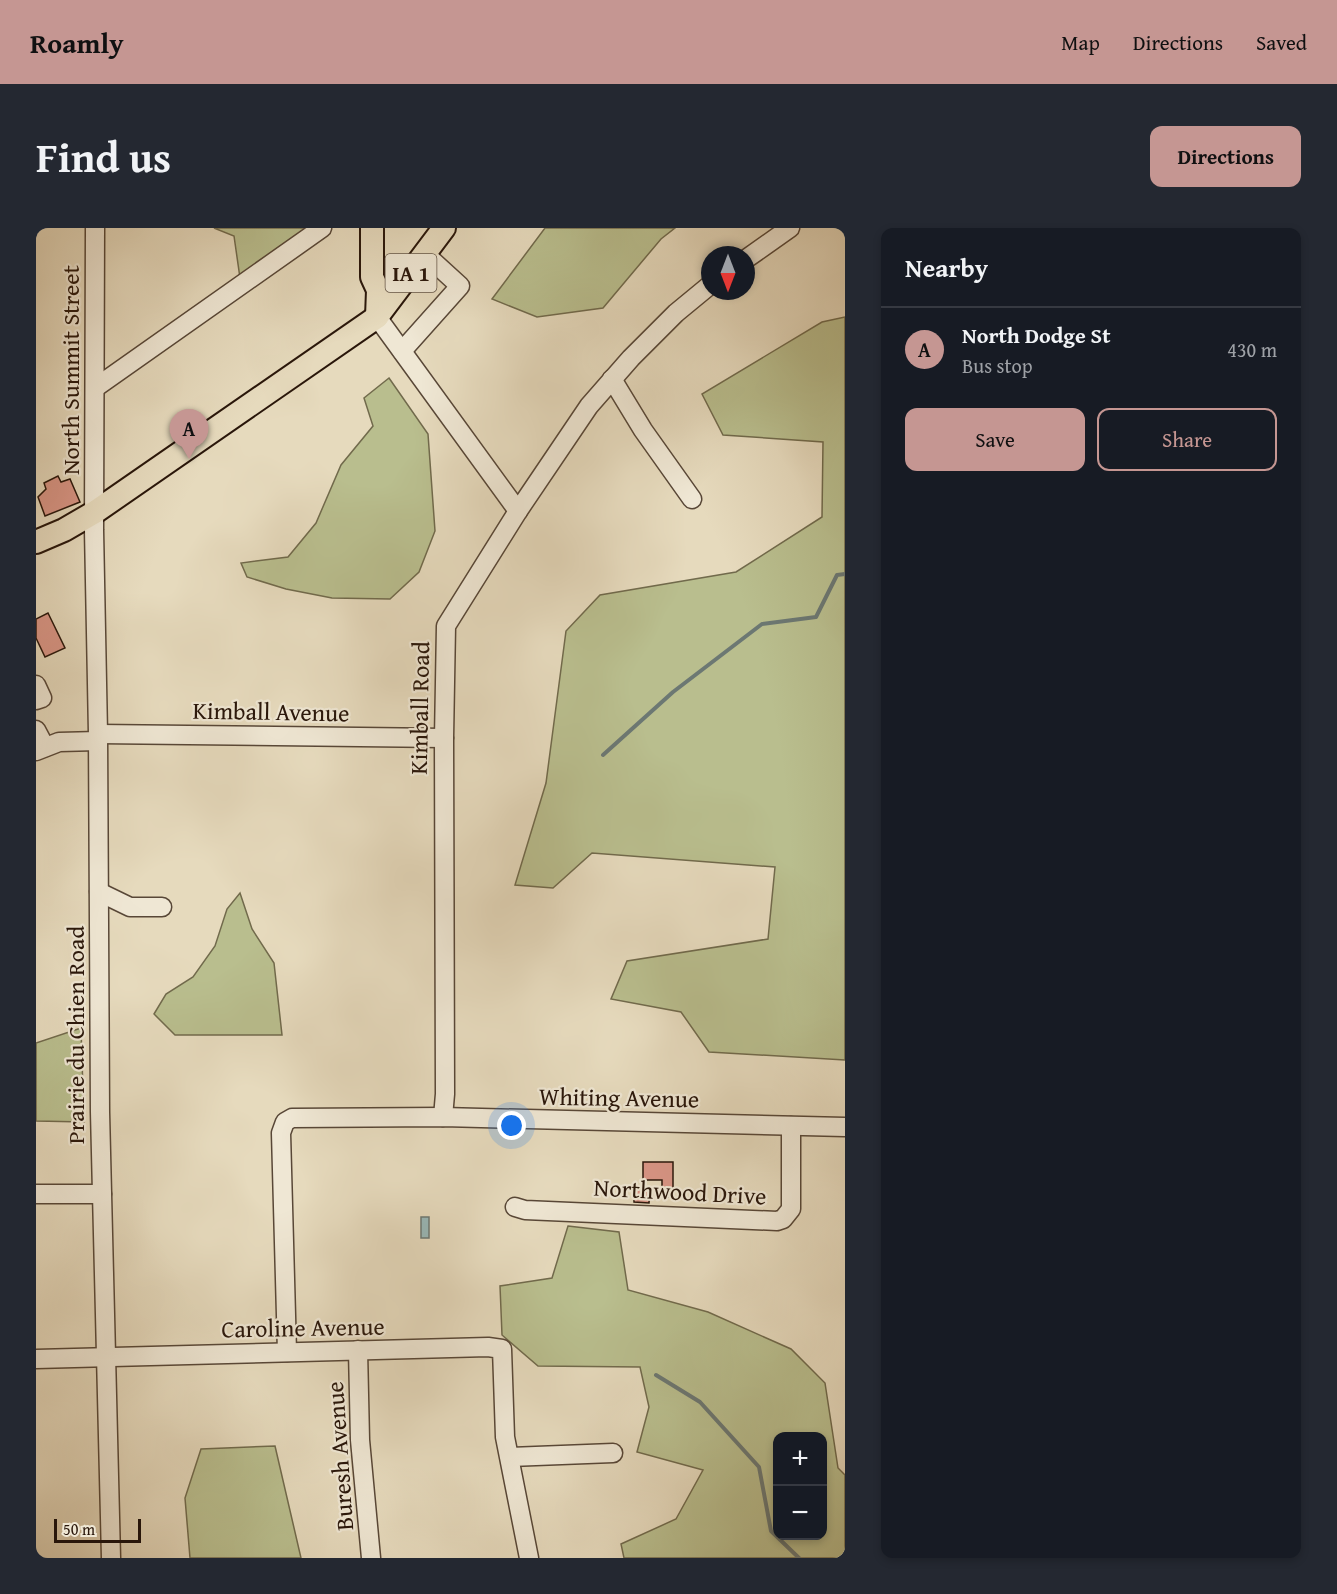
<!DOCTYPE html>
<meta charset="utf-8">
<style>
:root{--surface:#171b24;--page:#242831;--text:#f1f3f6;--muted:#9ea1a6;--line:#363941;--accent:#c59692}
body{margin:0;font-family:"Gentium Book Plus",serif;background:var(--page);color:var(--text)}
.controls{position:absolute;right:18px;bottom:18px;display:grid;overflow:hidden;border-radius:12px;box-shadow:0 3px 9px #0003}
.controls button{width:54px;height:54px;display:grid;place-items:center;padding:0;border:0;border-bottom:2px solid var(--line);background:var(--surface);color:var(--text);font:30px sans-serif}
.compass{position:absolute;left:665px;top:18px;width:54px;height:54px;border-radius:50%;background:var(--surface);box-shadow:0 3px 9px #0003;rotate:180deg}
.scale{position:absolute;left:18px;bottom:15px;width:87px;box-sizing:border-box;padding-left:6px;border:3px solid #29160a;border-top:0;font-size:16px;line-height:21px;white-space:nowrap;color:#29160a;-webkit-text-stroke:4px #efe7d4;paint-order:stroke}
.you{position:absolute;left:476px;top:898px;width:21px;height:21px;margin:-15px;border:4px solid #fff;border-radius:50%;background:#1a73e8;box-shadow:0 0 0 9px #1a73e833}
.badge{display:grid;place-items:center;width:39px;height:39px;border-radius:50%;background:var(--accent);color:#111;font-size:20px;font-weight:700}
.pin{position:absolute;translate:-50% -50px;filter:drop-shadow(0 2px 3px #0008)}
.pin::after{content:'';position:absolute;top:32px;width:21px;height:18px;background:inherit;clip-path:polygon(0 0,100% 0,50% 100%)}
.list{margin:0;padding:0;list-style:none}
h2{display:flex;justify-content:space-between;align-items:center;height:78px;margin:0;padding:0 24px;font-size:26px}
h2 small{font-size:20px;font-weight:400;color:var(--muted)}
.list li{display:grid;grid-template-columns:39px 1fr auto;gap:18px;align-items:center;box-sizing:border-box;height:84px;padding:0 24px;border-top:2px solid var(--line)}
.list b{display:block;font-size:22px;white-space:nowrap}
.list p{margin:0;font-size:20px;white-space:nowrap;color:var(--muted)}
.list em{font-size:20px;font-style:normal;color:var(--muted)}
.actions{display:flex;gap:12px;padding:18px 24px}
.actions a{flex:1;padding:14px 0;border:2px solid var(--accent);border-radius:12px;text-align:center;font-size:21px;color:var(--accent)}
.actions .main{background:var(--accent);color:#111}
.map{position:relative;flex:none;width:809px;height:1330px;overflow:hidden;border-radius:12px}
header{display:flex;align-items:center;gap:36px;box-sizing:border-box;height:84px;padding:0 30px;background:var(--accent);color:#111}
header strong{font-size:28px}
nav{display:flex;gap:33px;margin-inline-start:auto;font-size:21px}
.intro{display:flex;align-items:center;justify-content:space-between;box-sizing:border-box;height:144px;padding:0 36px}
h1{margin:0;font-size:42px}
.button{padding:15px 27px;border-radius:12px;background:var(--accent);color:#111;font-size:21px;font-weight:700}
main{display:flex;gap:36px;padding:0 36px}
aside{flex:1;background:var(--surface);border-radius:12px;box-shadow:0 3px 9px #0003}
.map>svg:first-child{display:block}
.green{fill:#b9be8e;stroke:#716a4c;stroke-width:1.5;fill-rule:evenodd}
.water{fill:#99b9b9;stroke:#6c7873;stroke-width:1.5}
.lines{fill:none;stroke-linecap:round;stroke-linejoin:round}
.stream{stroke:#6c7873;stroke-width:4}
.building{fill:#da9687;stroke:#29160a;stroke-width:1.5}
.minor-casing{stroke:#584737;stroke-width:21}
.major-casing{stroke:#29160a;stroke-width:26}
.minor{stroke:#efe7d4;stroke-width:18}
.major{stroke:#e6dabd;stroke-width:22}
.labels{text-anchor:middle;stroke-width:4.5;stroke-linejoin:round;paint-order:stroke}
.shield{fill:#efe7d4;stroke:#645547;stroke-width:1.5}
.shield-label{font-size:22px;font-weight:bold;fill:#29160a}
.street-label{font-size:24px;fill:#29160a;stroke:#efe7d4}
</style>
<header>
<strong>Roamly</strong>
<nav><a>Map</a><a>Directions</a><a>Saved</a></nav>
</header>
<div class="intro"><h1>Find us</h1><a class="button">Directions</a></div>
<main>
<div class="map">
<svg width="809" height="1330" viewBox="0 0 809 1330">
<rect width="100%" height="100%" fill="#e6dabd"/>
<filter id="stains"><feTurbulence type="fractalNoise" baseFrequency=".00333" numOctaves="4"/><feColorMatrix values="0 0 0 0 .2 0 0 0 0 .09 0 0 0 0 .02 0 0 0 .5 -.17"/></filter>
<radialGradient id="worn" r=".72"><stop offset=".6" stop-color="#630" stop-opacity="0"/><stop offset="1" stop-color="#630" stop-opacity=".3"/></radialGradient>
<g class="green">
<polygon points="178,0 274,0 204,50 198,8"/>
<polygon points="509,0 639,0 625,11 567,80 501,89 456,71"/>
<polygon points="809,89 809,832 673,824 645,784 575,771 591,733 732,711 739,639 556,625 517,660 479,657 510,555 530,403 564,367 700,344 786,289 787,214 687,207 666,166 786,94"/>
<polygon points="353,150 392,206 399,303 383,344 354,371 296,370 250,361 211,349 205,335 252,329 280,295 305,237 337,198 328,170"/>
<polygon points="204,665 216,701 238,735 246,807 139,807 118,786 130,766 157,749 179,718 191,681"/>
<polygon points="45,800 48,894 0,893 0,815"/>
<path d="M532 998 583 1004 592 1062 672 1084 755 1121 789 1155 802 1240 809 1247V1330H588L585 1316 640 1291 667 1242 601 1224 613 1179 604 1139 502 1138 466 1107 464 1058 516 1050ZM742 1208H786V1308H742Z"/>
<polygon points="239,1218 265,1330 154,1330 149,1270 165,1221"/>
</g>
<rect class="water" x="385" y="989" width="8" height="21"/>
<g class="lines">
<g class="stream">
<polyline points="567,527 637,464 726,396 780,389 801,347 809,346"/>
<polyline points="620,1147 664,1174 723,1239 735,1303 763,1330"/>
</g>
</g>
<g class="building">
<polygon points="22,248 25,254 34,251 44,274 9,288 2,269 10,261 8,255"/>
<polygon points="12,385 29,420 9,429 0,410 0,391"/>
<polygon points="607,934 637,934 637,969 626,969 626,952 607,952"/>
<polygon points="598,958 614,959 613,975 598,974"/>
</g>
<g class="lines">
<g class="minor-casing">
<g id="minor">
<polyline points="59,0 58,302 62,506 64,884 75,1330"/>
<polyline points="710,31 754,0"/>
<polyline points="341,89 482,283"/>
<polyline points="366,123 424,58 389,26"/>
<polyline points="576,151 607,202 656,271"/>
<polyline points="59,160 286,0"/>
<polyline points="0,457 6,470 0,472"/>
<polyline points="0,502 9,519"/>
<polyline points="62,506 408,510"/>
<polyline points="0,523 23,514 62,513"/>
<polyline points="63,664 94,679 126,679"/>
<polyline points="407,889 409,866 408,510 410,398 482,283 553,178 595,130 640,85 674,57"/>
<polyline points="0,966 66,966"/>
<polyline points="479,979 489,982 741,993 747,991 755,981 755,898"/>
<polyline points="322,1122 324,1212 335,1330"/>
<polyline points="251,1124 245,905 249,894 256,890 407,889 809,899"/>
<polyline points="0,1131 452,1119 466,1121 469,1209 493,1330"/>
<polyline points="474,1229 577,1225"/>
</g>
</g>
<g class="major-casing">
<g id="major">
<polyline points="336,0 336,49 342,62 341,89"/>
<polyline points="0,314 28,302 59,284 341,89 408,0"/>
</g>
</g>
<use href="#minor" class="minor"/>
<use href="#major" class="major"/>
</g>
<g class="labels">
<rect class="shield" x="349.5" y="26" width="51" height="38" rx="4.5"/>
<g class="shield-label">
<text x="375" y="53">IA 1</text>
</g>
<g class="street-label">
<text transform="translate(35 142) rotate(-90)" y="8">North Summit Street</text>
<text transform="translate(384 480) rotate(-89)" y="8">Kimball Road</text>
<text transform="translate(235 484) rotate(1)" y="8">Kimball Avenue</text>
<text transform="translate(40 807) rotate(-90)" y="8">Prairie du Chien Road</text>
<text transform="translate(583 870) rotate(1)" y="8">Whiting Avenue</text>
<text transform="translate(644 964) rotate(3)" y="8">Northwood Drive</text>
<text transform="translate(267 1100) rotate(-1)" y="8">Caroline Avenue</text>
<text transform="translate(304 1228) rotate(-94)" y="8">Buresh Avenue</text>
</g>
</g>
<rect width="100%" height="100%" filter="url(#stains)"/>
<rect width="100%" height="100%" fill="url(#worn)"/>
</svg>
<div class="controls">
<button>+</button>
<button>−</button>
</div>
<svg class="compass" viewBox="-18 -18 36 36"><path d="M0-13l5 13h-10z" fill="#e53935"/><path d="M0 13l5-13h-10z" fill="#9ea1a6"/></svg>
<div class="scale">50 m</div>
<div class="you"></div>
<div class="pin badge" style="left:153px;top:231px">A</div>
</div>
<aside>
<h2>Nearby<small></small></h2>
<ul class="list">
<li><span class="badge">A</span><div><b>North Dodge St</b><p>Bus stop</p></div><em>430 m</em></li>
</ul>
<div class="actions"><a class="main">Save</a><a>Share</a></div>
</aside>
</main>
